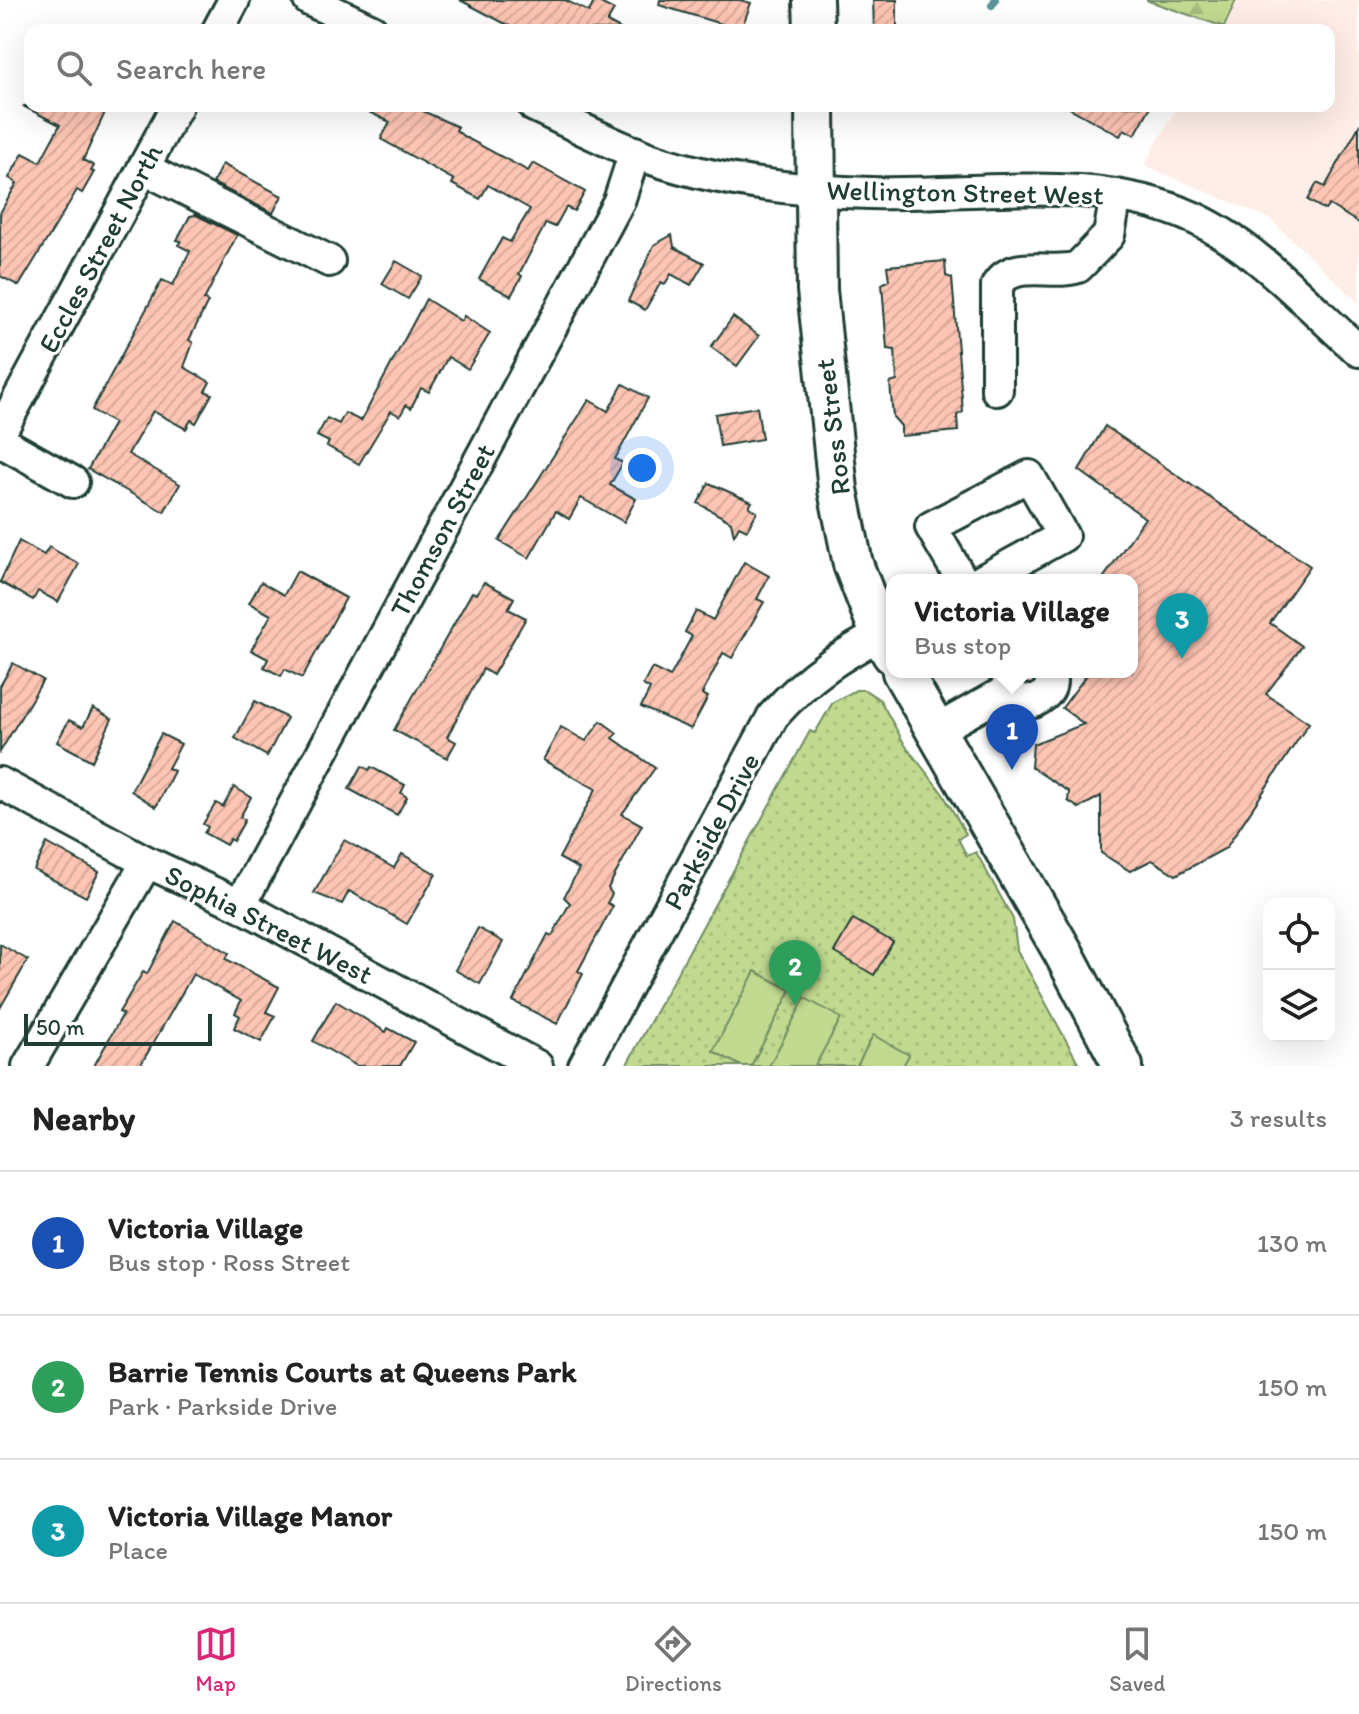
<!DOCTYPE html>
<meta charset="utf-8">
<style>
:root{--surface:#fff;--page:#f6f6f6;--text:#222;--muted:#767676;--line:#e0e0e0;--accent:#db2777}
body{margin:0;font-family:Itim,sans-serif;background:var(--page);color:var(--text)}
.controls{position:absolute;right:24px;bottom:24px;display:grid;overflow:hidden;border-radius:16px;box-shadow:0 8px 32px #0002}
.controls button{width:72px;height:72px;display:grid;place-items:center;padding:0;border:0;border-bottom:2px solid var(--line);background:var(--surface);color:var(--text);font:40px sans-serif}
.scale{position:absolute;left:24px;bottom:20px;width:188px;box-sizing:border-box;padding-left:8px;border:4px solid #1f3d34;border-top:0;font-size:22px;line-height:28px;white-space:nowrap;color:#1f3d34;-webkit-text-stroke:6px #fff;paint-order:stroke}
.you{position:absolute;left:642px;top:468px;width:28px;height:28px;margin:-20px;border:6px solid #fff;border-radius:50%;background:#1a73e8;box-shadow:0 0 0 12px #1a73e833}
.badge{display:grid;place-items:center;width:52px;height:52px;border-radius:50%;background:var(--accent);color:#fff;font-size:26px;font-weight:700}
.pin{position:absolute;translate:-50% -66px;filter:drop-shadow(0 2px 4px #0008)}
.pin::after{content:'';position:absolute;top:42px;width:28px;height:24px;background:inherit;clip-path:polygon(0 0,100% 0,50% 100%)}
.popup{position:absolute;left:886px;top:574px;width:252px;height:104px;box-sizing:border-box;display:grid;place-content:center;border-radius:16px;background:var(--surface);filter:drop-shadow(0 2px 6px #0005);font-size:26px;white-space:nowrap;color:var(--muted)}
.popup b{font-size:30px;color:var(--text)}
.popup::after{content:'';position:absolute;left:50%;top:100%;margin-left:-16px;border:16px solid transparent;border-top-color:var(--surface)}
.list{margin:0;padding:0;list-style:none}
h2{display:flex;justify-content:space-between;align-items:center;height:104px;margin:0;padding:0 32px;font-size:34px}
h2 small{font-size:26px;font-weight:400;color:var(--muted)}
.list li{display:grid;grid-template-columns:52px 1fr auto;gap:24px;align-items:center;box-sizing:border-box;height:144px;padding:0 32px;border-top:2px solid var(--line)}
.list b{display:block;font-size:30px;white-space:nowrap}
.list p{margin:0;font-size:26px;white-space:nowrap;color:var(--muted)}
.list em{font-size:26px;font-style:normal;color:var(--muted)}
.icon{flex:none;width:44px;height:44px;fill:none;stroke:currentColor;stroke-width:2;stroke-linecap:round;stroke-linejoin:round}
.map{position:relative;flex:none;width:1359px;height:1066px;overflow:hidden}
.search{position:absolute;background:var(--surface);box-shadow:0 8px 32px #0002;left:24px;right:24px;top:24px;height:88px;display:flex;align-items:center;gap:20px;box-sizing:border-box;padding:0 28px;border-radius:16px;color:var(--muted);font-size:30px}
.sheet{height:536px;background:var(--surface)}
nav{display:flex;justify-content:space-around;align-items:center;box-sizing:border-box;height:112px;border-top:2px solid var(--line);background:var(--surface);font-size:22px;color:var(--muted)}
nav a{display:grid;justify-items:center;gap:4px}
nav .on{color:var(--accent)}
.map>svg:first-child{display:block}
.built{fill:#ffeee8}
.forest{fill:url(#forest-firs);stroke:#708c62;stroke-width:2}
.park{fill:url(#park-dots);stroke:#708c62;stroke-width:2}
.pitch{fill:#c1da90;stroke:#708c62;stroke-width:2}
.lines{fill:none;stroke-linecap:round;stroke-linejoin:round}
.stream{stroke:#599499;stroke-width:8}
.building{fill:url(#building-hatch);stroke:#1f3d34;stroke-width:2}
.minor-casing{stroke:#1f3d34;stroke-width:36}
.major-casing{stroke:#1f3d34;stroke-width:44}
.minor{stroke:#fff;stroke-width:30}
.major{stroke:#fff;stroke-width:38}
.labels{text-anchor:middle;stroke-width:6;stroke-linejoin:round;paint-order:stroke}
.street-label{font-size:28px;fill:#1f3d34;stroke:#fff}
</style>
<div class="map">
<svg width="1359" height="1066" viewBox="0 0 1359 1066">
<defs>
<pattern id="forest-firs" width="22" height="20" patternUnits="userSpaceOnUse" patternTransform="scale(2)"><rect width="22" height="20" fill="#c1da90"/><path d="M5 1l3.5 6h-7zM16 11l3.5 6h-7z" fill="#a5bc7d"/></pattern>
<pattern id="park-dots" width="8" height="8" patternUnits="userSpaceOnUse" patternTransform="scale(2)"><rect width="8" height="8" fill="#c1da90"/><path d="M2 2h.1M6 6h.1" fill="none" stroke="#a5bc7d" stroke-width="1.8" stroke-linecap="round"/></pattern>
<pattern id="building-hatch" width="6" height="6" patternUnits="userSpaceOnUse" patternTransform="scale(2)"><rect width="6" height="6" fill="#fec5b4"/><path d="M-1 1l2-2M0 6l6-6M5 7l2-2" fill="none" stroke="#d9aa9b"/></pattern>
</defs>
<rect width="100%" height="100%" fill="#fff"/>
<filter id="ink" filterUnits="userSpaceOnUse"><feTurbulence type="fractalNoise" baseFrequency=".0125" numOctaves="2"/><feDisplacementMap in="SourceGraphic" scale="16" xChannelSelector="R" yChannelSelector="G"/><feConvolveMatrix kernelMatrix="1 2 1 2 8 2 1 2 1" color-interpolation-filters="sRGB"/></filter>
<g filter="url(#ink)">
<polygon class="built" points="1236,0 1359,0 1359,303 1270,219 1144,165 1178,106 1329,106 1329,30 1223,30"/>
<polygon class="forest" points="1146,0 1236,0 1224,27"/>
<polygon class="park" points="856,690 865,690 880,700 905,745 943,794 966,834 958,839 967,856 976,852 1013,919 1017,950 1080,1066 626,1066 810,731 815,733 833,702"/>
<g class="pitch">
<polygon points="755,971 791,990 751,1066 741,1066 713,1051"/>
<polygon points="805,998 841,1018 815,1066 769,1066"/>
<polygon points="873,1035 909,1055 903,1066 857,1066"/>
</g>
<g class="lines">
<polyline class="stream" points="992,5 995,0"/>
</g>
<g class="building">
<polygon points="460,0 565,0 589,12 595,0 614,10 607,22 622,30 517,30"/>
<polygon points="660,0 740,0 751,3 741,30 659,5"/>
<polygon points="873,0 897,0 897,30 874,30"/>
<polygon points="23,106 108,106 83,160 94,166 91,171 94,172 82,193 77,190 19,286 0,276 0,213 17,183 9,178 23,153 40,162 60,125"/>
<polygon points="356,106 412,106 458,127 456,130 463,136 528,171 533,163 585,192 574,211 566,207 555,227 546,223 519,274 522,276 511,296 479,279 502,238 510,242 530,209 488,185 480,199 452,184 454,180 381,139 390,122"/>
<polygon points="1066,106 1151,106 1135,135 1124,129 1120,136"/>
<polygon points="1359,126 1359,223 1329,205 1325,210 1308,200 1317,183 1325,187"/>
<polygon points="222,164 282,196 273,213 213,183"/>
<polygon points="196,215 237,235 204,300 208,302 189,340 193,343 184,367 210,382 205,391 212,394 196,423 191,420 186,429 153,411 128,454 180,484 164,512 88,469 114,423 92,410 162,280 173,285 190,251 178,245 181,241 177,240 190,216"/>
<polygon points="672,235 674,247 704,263 691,285 671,274 665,284 661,282 645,310 628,301 654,245"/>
<polygon points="396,261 422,276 408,299 382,284"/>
<polygon points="945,261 946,276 952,278 963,412 957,415 958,431 901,436 901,426 893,417 890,383 897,381 895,350 887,349 882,284 889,280 887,266"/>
<polygon points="426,299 461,321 464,316 490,333 468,369 448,357 429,392 421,388 411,408 406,405 400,416 391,411 359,464 327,446 329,442 317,436 327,418 339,424 345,413 361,421"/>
<polygon points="733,317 759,336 737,366 711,347"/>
<polygon points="623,384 648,398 615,459 623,463 610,485 636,499 624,522 581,498 569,519 556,511 529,558 499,541 589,400 608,411"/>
<polygon points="757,407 762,439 720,446 715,414"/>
<polygon points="1105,426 1310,566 1270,623 1302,646 1266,694 1309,723 1226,848 1176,875 1152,860 1130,871 1101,853 1101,796 1079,808 1068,801 1069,792 1031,767 1033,744 1084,724 1062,708 1089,672 1132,672 1132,580 1102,580 1145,518 1079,470"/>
<polygon points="709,483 752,502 749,507 757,512 747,530 739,526 734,535 731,522 698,503"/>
<polygon points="19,541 44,555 49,547 79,564 58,602 38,591 33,600 0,582"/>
<polygon points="744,562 769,576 757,599 764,602 732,658 723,653 702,694 708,697 691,729 641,707 650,689 643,685 652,668 670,677 692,636 685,632 696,611 713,620"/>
<polygon points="297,571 346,598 302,678 285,669 281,676 264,667 268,659 251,650 271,615 249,603 261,582 284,595"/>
<polygon points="484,582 514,598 508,609 526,618 493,675 483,669 447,737 456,742 447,758 394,730 472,592 477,594"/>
<polygon points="13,663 43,680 0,752 0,686"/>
<polygon points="255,701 287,718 267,756 235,738"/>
<polygon points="93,708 112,719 92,761 57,742 69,720 83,727"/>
<polygon points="601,721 617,733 613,738 655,768 622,814 642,825 608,888 612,894 607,903 613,906 578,971 583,974 557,1024 513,1001 548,934 552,936 570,903 564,897 579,869 559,858 596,789 543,760 561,727 586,741"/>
<polygon points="161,734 181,744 168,768 174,771 156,807 131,791"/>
<polygon points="362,766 369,770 371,767 405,785 401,793 407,797 397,815 349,789"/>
<polygon points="234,787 251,797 240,817 245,820 233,841 230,839 226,845 204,833 208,827 203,824 216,803 223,807"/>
<polygon points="344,840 394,868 402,854 436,874 407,924 349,891 342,904 314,893"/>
<polygon points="47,843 99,872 86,897 34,870"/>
<polygon points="853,919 893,942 874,975 834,952"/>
<polygon points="175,921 229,953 226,959 279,987 266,1012 275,1016 261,1042 234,1028 240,1016 235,1013 241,1001 193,974 140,1066 94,1066 123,1014 119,1012 143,972 147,974"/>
<polygon points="478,928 503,942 480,984 455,970"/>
<polygon points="0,944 28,960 0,1008"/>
<polygon points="336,1001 386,1032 388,1028 414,1042 400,1066 357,1066 313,1041"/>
</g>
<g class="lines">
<g class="minor-casing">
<g id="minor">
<polyline points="309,0 372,30"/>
<polyline points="218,30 234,0"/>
<path d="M534 106C566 121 599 138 633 152 707 181 792 191 871 193 978 196 1093 172 1194 218 1257 247 1308 306 1359 351"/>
<polyline points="143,168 329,261"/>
<path d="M997 390V285C1014 258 1052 276 1078 267L1109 235 1116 195"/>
<polyline points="0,433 177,106"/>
<polyline points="0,441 73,482"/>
<polyline points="962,580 931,527 1029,476 1063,536 983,580"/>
<path d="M1008 690 1017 699 1034 702C1047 695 1054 688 1050 672"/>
<polyline points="937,730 1008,690 1009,672"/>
<polyline points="0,783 147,862 240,905 537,1066"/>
<polyline points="240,905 619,201 635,152"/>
<polyline points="28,1066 147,862"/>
<path d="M584 1066 773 716C810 674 843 654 892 628"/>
</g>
</g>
<g class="major-casing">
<g id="major">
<polyline points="813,0 814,30"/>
<polyline points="815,106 817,290 838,490 853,564 880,634 892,654"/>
<polyline points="902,672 1063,952 1123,1066"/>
</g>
</g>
<use href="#minor" class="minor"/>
<use href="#major" class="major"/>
</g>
</g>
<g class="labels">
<g class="street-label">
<text transform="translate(965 192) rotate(1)" y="10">Wellington Street West</text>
<text transform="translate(100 248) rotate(-62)" y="10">Eccles Street North</text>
<text transform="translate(832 427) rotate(-97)" y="10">Ross Street</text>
<text transform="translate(442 530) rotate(-62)" y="10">Thomson Street</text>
<text transform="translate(711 831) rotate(-62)" y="10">Parkside Drive</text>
<text transform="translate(269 924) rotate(27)" y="10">Sophia Street West</text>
</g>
</g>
</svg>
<div class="controls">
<button><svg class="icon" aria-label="locate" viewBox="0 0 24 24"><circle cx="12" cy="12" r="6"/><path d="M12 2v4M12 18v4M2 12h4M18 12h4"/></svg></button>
<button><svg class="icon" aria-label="layers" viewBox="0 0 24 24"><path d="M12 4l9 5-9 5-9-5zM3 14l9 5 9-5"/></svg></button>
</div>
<div class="scale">50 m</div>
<div class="you"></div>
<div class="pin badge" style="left:1012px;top:770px;background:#1a4fb4">1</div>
<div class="popup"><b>Victoria Village</b>Bus stop</div>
<div class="pin badge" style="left:795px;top:1006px;background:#2e9e5b">2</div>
<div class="pin badge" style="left:1182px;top:659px;background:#0f9aa8">3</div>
<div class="search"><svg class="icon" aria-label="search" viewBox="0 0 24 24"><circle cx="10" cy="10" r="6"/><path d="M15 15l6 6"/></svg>Search here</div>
</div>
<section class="sheet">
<h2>Nearby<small>3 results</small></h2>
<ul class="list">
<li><span class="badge" style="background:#1a4fb4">1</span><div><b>Victoria Village</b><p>Bus stop · Ross Street</p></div><em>130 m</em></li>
<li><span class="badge" style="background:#2e9e5b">2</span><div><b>Barrie Tennis Courts at Queens Park</b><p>Park · Parkside Drive</p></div><em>150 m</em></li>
<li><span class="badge" style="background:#0f9aa8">3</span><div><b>Victoria Village Manor</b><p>Place</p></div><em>150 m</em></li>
</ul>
</section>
<nav>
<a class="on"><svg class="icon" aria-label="map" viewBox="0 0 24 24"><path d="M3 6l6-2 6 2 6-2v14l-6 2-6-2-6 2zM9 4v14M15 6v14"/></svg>Map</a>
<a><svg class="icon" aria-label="directions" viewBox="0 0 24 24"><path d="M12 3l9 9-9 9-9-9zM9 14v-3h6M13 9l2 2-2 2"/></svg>Directions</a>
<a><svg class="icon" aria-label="saved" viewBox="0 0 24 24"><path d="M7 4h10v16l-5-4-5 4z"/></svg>Saved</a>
</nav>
